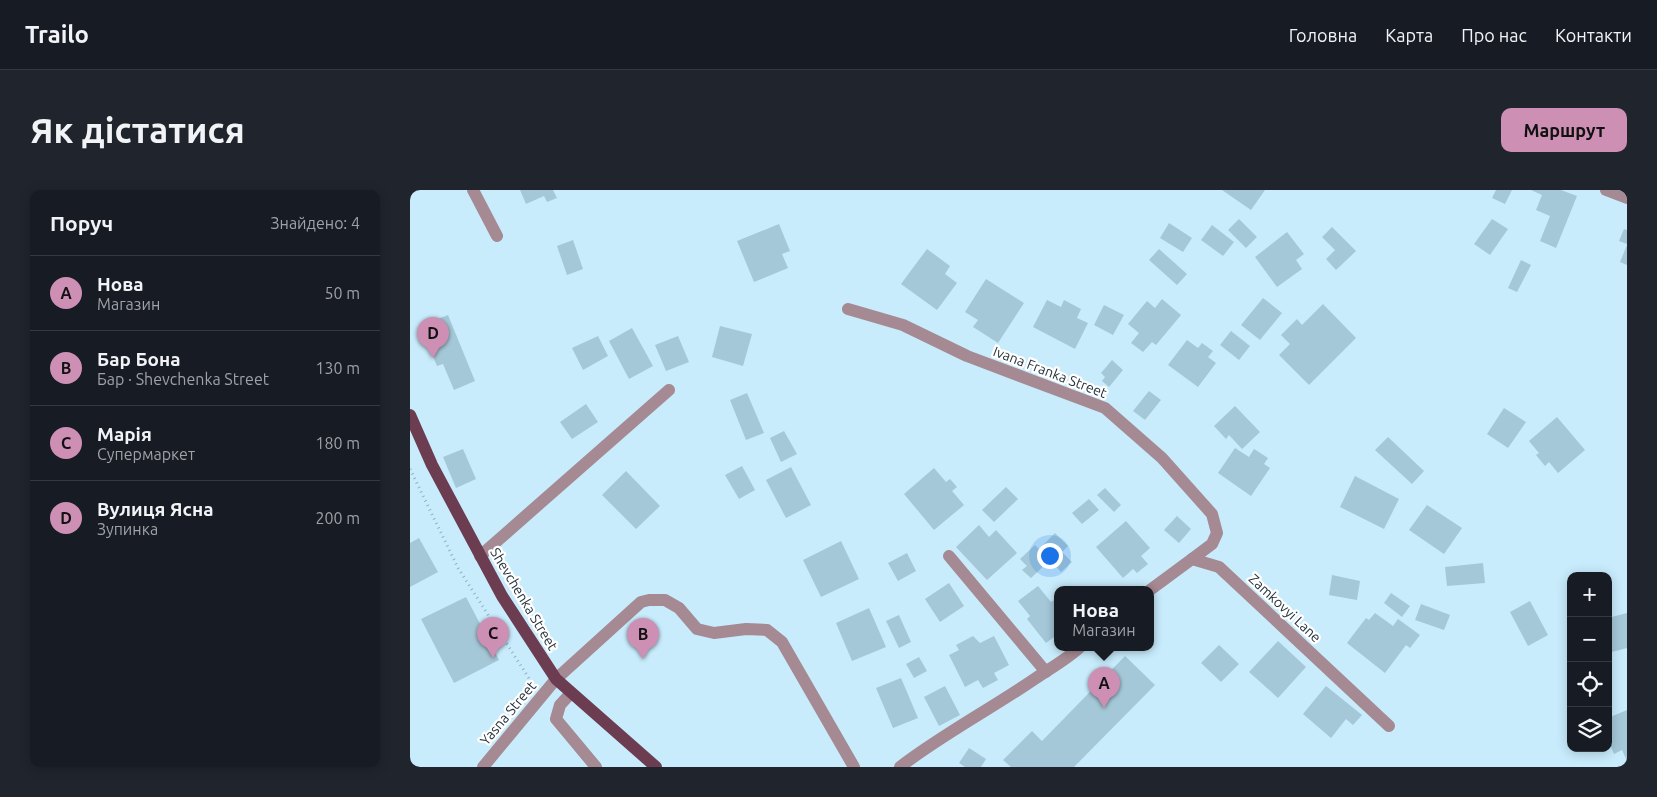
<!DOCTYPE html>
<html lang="uk">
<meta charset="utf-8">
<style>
:root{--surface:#171b24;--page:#20242c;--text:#f1f3f6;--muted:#9ea1a6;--line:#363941;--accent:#cd90b4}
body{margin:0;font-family:Ubuntu,sans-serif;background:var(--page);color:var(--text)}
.controls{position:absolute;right:15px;bottom:15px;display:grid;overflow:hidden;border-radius:10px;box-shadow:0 2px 12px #0003}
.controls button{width:45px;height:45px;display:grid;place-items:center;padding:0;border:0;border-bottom:1px solid var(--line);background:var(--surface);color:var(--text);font:25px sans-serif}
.you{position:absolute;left:639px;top:365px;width:18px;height:18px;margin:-12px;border:4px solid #fff;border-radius:50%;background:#1a73e8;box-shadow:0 0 0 8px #1a73e833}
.badge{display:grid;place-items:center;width:32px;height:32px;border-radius:50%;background:var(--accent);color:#111;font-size:16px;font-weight:700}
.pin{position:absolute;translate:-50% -41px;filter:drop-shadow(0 1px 2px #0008)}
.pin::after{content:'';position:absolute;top:26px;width:18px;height:15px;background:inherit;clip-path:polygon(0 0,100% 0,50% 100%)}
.popup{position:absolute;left:644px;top:396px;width:100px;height:65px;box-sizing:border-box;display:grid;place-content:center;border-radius:10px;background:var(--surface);filter:drop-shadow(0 1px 4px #0005);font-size:16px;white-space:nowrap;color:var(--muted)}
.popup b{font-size:19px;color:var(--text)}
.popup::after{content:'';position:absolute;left:50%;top:100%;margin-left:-10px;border:10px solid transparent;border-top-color:var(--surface)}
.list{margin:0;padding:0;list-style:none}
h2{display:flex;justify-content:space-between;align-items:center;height:65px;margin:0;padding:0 20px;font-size:21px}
h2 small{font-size:16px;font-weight:400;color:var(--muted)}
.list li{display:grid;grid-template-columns:32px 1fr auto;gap:15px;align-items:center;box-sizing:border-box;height:75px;padding:0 20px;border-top:1px solid var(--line)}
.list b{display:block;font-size:19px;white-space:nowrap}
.list p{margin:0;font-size:16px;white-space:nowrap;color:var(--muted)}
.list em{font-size:16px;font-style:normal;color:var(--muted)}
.icon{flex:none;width:28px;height:28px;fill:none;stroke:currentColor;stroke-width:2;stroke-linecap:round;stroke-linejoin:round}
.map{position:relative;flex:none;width:1217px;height:577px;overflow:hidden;border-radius:10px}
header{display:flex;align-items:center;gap:30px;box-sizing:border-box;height:70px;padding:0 25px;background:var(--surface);border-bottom:1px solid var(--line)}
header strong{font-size:24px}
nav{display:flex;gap:28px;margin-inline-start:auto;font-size:18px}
.intro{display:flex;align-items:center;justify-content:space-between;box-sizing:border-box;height:120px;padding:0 30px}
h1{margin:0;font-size:35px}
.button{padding:12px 22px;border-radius:10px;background:var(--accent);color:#111;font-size:18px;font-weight:700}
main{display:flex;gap:30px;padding:0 30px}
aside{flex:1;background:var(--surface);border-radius:10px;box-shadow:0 2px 12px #0003}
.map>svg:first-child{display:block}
.building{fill:#a5c8d8}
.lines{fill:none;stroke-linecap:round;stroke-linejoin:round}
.path{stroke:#92afbc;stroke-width:3;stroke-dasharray:1 4;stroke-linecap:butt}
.minor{stroke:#a58993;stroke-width:12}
.major{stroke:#6c3d51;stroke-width:12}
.labels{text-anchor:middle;stroke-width:4.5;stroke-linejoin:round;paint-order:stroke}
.street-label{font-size:14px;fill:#253339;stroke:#fff}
</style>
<header>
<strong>Trailo</strong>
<nav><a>Головна</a><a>Карта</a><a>Про нас</a><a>Контакти</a></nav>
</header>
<div class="intro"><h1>Як дістатися</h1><a class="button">Маршрут</a></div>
<main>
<aside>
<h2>Поруч<small>Знайдено: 4</small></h2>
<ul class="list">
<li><span class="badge">A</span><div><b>Нова</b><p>Магазин</p></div><em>50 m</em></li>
<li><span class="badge">B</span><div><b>Бар Бона</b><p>Бар · Shevchenka Street</p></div><em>130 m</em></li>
<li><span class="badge">C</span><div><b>Марія</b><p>Супермаркет</p></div><em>180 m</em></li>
<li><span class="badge">D</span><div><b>Вулиця Ясна</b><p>Зупинка</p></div><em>200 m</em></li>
</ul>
</aside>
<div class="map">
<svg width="1217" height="577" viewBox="0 0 1217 577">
<rect width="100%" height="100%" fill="#c8ecfc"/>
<g class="building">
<polygon points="110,0 143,0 147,8 137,12 134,6 116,14"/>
<polygon points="812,0 855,0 841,20"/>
<polygon points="1086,0 1102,0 1095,14 1082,8"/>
<polygon points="1121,0 1151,0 1167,6 1146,58 1130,51 1140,26 1126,20 1132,5"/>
<polygon points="829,29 847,47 836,58 818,40"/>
<polygon points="1082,29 1098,39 1080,65 1064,54"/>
<polygon points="759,33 782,48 773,62 750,48"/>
<polygon points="369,34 380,61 372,64 378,78 344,92 327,51"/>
<polygon points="802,35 824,52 813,66 791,50"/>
<polygon points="922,37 946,61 926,80 916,69 925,60 912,47"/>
<polygon points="1214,39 1217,40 1217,54 1209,51"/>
<polygon points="877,42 894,64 886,70 892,79 867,97 845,67"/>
<polygon points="163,50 173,79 157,85 147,56"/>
<polygon points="1217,55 1217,75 1210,72"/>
<polygon points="517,59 540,76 535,84 547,93 527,120 491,94"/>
<polygon points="749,59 777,84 767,95 739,70"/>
<polygon points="1111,70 1121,75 1107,102 1098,98"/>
<polygon points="576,89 614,113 588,153 563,137 568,130 555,122"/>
<polygon points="853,108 872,123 850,150 831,135"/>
<polygon points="752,109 771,125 746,155 742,152 733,162 721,153 729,143 718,134 737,111 745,118"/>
<polygon points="637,110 651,117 654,110 671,119 667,128 678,133 665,159 623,137"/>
<polygon points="913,114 946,148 899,195 869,165 880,154 871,145 887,129 892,135"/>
<polygon points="694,115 714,125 703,145 684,135"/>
<polygon points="38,125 65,191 44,200 33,174 27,176 10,136"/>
<polygon points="310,136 342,144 333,176 302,167"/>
<polygon points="222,138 243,176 219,189 199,151"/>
<polygon points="821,141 840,156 829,170 810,155"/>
<polygon points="188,146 198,166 173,180 162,158"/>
<polygon points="268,146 279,172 256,181 245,155"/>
<polygon points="777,150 788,158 792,153 803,161 798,167 806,173 788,197 758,175"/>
<polygon points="702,170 713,180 699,197 692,191 695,187 691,183"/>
<polygon points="739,201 751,210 735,230 723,221"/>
<polygon points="337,203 354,243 336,250 320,210"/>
<polygon points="176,214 188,232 162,249 150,232"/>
<polygon points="825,216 850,242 832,259 819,245 816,249 804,236"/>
<polygon points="1094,218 1116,232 1098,258 1077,244"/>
<polygon points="1147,227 1175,260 1148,283 1139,272 1135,276 1126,265 1129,263 1119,251"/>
<polygon points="374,241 387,264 371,272 360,248"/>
<polygon points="978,247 1014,281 1002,294 965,260"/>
<polygon points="825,258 839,267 844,259 858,268 854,274 860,278 841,306 808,283"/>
<polygon points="53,259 66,289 46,298 33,267"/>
<polygon points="332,276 345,300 329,309 315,285"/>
<polygon points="381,277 401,315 376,328 356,290"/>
<polygon points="524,278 536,292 540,289 547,297 542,301 554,315 524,340 494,304"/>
<polygon points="216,281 250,316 226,339 192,305"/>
<polygon points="945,286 989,309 974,339 930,317"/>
<polygon points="596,297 608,309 584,332 572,320"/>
<polygon points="695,298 711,315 704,322 687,305"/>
<polygon points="679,309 689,320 672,334 662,323"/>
<polygon points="1017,315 1052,338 1034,364 999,340"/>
<polygon points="767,326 781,339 769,353 754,340"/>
<polygon points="716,331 740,358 731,366 738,374 727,383 723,379 713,388 686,357"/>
<polygon points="569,335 579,347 586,340 607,363 577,390 546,357"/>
<polygon points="645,343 658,356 652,362 662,372 651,382 640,370 621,388 612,380 617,376 610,369 625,355 629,359"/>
<polygon points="9,348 28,382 0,397 0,353"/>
<polygon points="431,351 449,389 411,407 393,370"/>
<polygon points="497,363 506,381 488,391 478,373"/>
<polygon points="1073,373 1075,393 1037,396 1035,377"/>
<polygon points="922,385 950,391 947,410 919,405"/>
<polygon points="539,393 554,416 530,432 515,409"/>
<polygon points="628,396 641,412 648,408 648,444 636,453 617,429 620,426 608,411"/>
<polygon points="981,403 1000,416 992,427 974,413"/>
<polygon points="56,407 89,470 44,493 11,429"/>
<polygon points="1120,411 1138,445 1118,456 1100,422"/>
<polygon points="1011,414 1040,425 1034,440 1005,430"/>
<polygon points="459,418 476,457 442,471 426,433"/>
<polygon points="965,423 983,436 988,429 1010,445 1000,458 996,455 975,483 937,453 956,428 959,430"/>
<polygon points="1217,423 1217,458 1198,463 1198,428"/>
<polygon points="489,425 501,452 489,458 476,431"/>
<polygon points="563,446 570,453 584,446 599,475 584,483 588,490 573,498 568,490 555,497 539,465 549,460 546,455"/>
<polygon points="868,451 896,477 868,508 839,482"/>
<polygon points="809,455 829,474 811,492 791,473"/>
<polygon points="715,466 745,495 664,577 601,577 593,570 622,541 632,551"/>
<polygon points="509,467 517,481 504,488 496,474"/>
<polygon points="491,488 508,528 483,538 466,498"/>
<polygon points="535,496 550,525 529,536 514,507"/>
<polygon points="916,496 952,525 943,535 936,529 921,548 893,524"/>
<polygon points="1217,520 1217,571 1212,560 1204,564 1198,550 1198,528"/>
<polygon points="559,558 576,569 571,577 555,577 549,573"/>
</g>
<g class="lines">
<polyline class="path" points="0,279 48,378 122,493"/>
<g class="minor">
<polyline points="63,0 87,46"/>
<polyline points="1196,0 1217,8"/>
<polyline points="438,119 493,135 557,166 695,218 752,268 802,324 807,343 802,354 782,369"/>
<polyline points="70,366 259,200"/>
<polyline points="539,366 636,482"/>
<polyline points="740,400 782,369 809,377 979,536"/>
<polyline points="161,503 150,515 146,529 186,577"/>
<polyline points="73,577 146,489 231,412 239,410 255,410 269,418 287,439 304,443 336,439 357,440 372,452 444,577"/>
<path d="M490 577C533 544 581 519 626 488 641 478 657 469 670 457"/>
</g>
<polyline class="major" points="0,225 22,275 92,406 146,489 246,577"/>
</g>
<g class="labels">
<g class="street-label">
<text transform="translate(640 182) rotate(21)" y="5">Ivana Franka Street</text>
<text transform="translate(114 409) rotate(59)" y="5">Shevchenka Street</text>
<text transform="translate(875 418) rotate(43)" y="5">Zamkovyi Lane</text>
<text transform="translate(98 523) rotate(-50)" y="5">Yasna Street</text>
</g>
</g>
</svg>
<div class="controls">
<button>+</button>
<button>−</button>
<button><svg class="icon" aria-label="locate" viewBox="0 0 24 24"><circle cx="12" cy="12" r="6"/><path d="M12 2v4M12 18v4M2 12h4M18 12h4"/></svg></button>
<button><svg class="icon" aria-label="layers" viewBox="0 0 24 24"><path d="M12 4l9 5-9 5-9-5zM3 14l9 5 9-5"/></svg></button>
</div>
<div class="you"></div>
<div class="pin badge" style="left:694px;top:518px">A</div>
<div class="popup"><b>Нова</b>Магазин</div>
<div class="pin badge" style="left:233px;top:469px">B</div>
<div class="pin badge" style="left:83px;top:468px">C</div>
<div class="pin badge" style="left:23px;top:168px">D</div>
</div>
</main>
